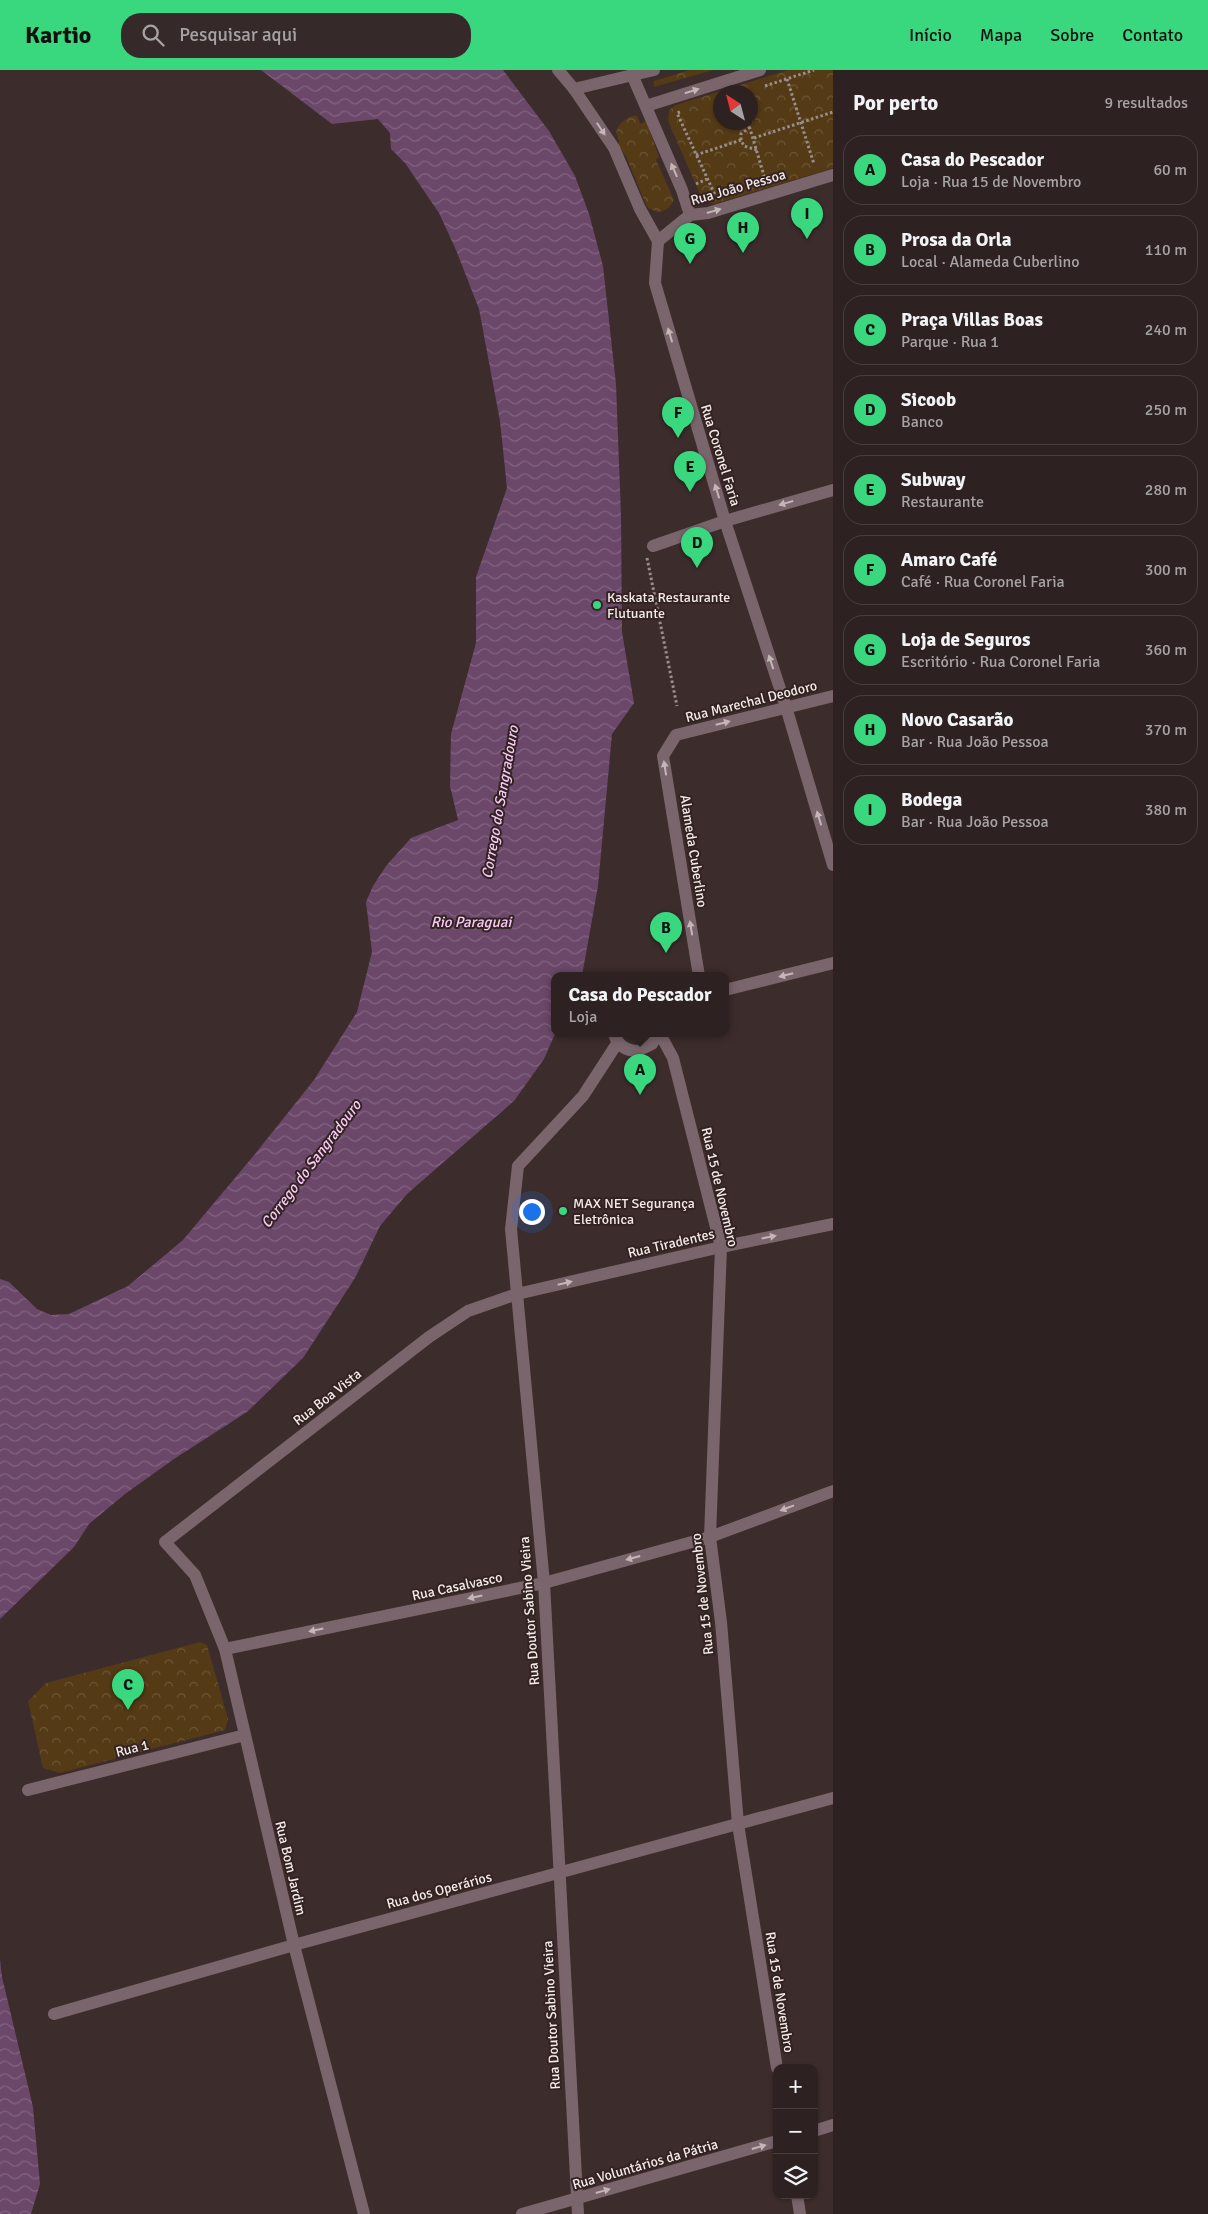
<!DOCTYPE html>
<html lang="pt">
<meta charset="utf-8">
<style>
:root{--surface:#2e2121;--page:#36292a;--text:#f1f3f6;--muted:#a7a3a5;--line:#493e3f;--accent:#39d87f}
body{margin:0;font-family:Signika,sans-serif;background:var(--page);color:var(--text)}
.controls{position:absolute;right:15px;bottom:15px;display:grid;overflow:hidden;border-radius:10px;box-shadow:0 1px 4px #0004}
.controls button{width:45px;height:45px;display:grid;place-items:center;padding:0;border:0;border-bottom:1px solid var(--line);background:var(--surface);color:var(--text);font:25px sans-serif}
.compass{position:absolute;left:713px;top:15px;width:45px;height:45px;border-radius:50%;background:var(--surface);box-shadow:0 1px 4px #0004;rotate:324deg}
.you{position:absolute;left:531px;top:1141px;width:18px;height:18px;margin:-12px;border:4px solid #fff;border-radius:50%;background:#1a73e8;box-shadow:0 0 0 8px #1a73e833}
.badge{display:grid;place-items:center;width:32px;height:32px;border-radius:50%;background:var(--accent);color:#111;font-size:16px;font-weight:700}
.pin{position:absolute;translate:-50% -41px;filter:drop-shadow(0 1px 2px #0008)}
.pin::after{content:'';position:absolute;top:26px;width:18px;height:15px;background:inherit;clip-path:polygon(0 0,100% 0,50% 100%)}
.popup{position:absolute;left:551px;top:902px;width:178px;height:65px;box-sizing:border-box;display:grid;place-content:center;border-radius:10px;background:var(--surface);filter:drop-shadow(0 1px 4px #0005);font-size:16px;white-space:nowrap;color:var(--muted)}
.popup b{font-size:19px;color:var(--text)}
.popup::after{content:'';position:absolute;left:50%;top:100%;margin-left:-10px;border:10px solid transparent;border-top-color:var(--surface)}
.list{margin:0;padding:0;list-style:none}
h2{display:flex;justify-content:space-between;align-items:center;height:65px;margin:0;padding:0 20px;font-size:21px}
h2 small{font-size:16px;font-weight:400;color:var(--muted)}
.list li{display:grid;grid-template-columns:32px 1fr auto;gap:15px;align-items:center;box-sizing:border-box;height:70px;margin:0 10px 10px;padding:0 10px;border:1px solid var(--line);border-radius:20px}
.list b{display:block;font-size:19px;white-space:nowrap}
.list p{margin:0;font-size:16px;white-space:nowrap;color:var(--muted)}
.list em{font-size:16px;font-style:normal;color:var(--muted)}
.icon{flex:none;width:28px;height:28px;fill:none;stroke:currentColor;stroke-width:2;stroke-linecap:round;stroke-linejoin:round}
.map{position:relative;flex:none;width:833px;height:2144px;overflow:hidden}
header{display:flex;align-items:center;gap:30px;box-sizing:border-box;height:70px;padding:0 25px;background:var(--accent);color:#111}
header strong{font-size:24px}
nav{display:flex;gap:28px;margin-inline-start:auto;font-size:18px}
.search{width:350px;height:45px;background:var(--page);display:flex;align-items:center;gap:12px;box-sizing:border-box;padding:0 18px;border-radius:20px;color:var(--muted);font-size:19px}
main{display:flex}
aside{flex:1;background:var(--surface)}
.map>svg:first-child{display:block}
.park{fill:url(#park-crowns);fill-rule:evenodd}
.water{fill:url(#water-waves)}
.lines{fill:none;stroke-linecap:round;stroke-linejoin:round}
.path{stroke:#9a8d8c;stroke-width:3;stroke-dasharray:2.5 2.5;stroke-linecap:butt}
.minor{stroke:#7b656d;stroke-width:12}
.tertiary{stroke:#7b656d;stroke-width:12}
.oneway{fill:#c4b5b7}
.poi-dot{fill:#39d87f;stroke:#322322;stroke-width:2}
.labels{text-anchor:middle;stroke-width:4;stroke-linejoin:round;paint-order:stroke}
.street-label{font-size:14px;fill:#f4eae9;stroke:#322322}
.poi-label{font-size:14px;fill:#f4eae9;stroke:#322322;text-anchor:start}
.water-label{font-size:15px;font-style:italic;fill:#f9caf8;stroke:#322322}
</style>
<header>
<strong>Kartio</strong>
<div class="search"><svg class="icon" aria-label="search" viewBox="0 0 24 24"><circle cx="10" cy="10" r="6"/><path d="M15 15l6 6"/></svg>Pesquisar aqui</div>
<nav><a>Início</a><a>Mapa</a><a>Sobre</a><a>Contato</a></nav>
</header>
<main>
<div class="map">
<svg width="833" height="2144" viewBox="0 0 833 2144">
<defs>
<pattern id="park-crowns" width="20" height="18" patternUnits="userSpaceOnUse" patternTransform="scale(1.25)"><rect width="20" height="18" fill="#543a15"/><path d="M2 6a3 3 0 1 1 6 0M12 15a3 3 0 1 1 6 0" fill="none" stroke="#6d5737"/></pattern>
<pattern id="water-waves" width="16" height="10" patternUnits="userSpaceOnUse" patternTransform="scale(1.25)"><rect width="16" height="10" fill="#6b486a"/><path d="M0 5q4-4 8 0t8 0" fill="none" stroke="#81637f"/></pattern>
</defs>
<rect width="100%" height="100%" fill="#3d2c2c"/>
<g class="park">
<polygon points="690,0 713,0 654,17 654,11"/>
<path d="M788 0H833V98L714 134 707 132 700 124 668 51 669 40 676 35ZM750 22V52H720V22Z"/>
<path d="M637 45 640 54 646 51 659 87 656 90 674 130C670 138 666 141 657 142L647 137 626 86 618 76 619 71 616 62C619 52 627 47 637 45Z"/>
<polygon points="200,1572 207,1575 228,1649 225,1660 60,1703 43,1698 28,1631 46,1613"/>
</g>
<g class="water">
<polygon points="261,0 503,0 549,61 575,106 589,144 603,196 616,314 621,446 622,562 634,633 612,664 598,816 582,906 555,906 555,964 544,989 514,1031 407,1124 380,1156 355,1208 303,1288 247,1342 174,1389 125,1424 89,1454 74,1477 0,1549 0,1209 9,1212 37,1239 51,1245 69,1244 128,1216 183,1170 255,1084 314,1010 357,942 372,882 366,832 373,816 386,796 411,768 458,750 450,716 451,664 476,573 476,507 507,418 500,351 479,239 456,180 439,143 405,93 391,79 390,63 378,49 332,54"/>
<polygon points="0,1890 2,1907 33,2037 40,2114 31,2144 0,2144"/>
</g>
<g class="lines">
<g class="path">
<polyline points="787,9 814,94"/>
<polyline points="765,16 814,0"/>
<polyline points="680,42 677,43 715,125"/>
<polyline points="748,52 765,109"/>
<polyline points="750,57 741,64 741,70 744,76 757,80"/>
<polyline points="754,68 833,42"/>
<polyline points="696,85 741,70"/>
<polyline points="696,114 707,109"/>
<polyline points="647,488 677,636"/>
<polyline points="610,532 655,525"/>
</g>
<g class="minor">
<polyline points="558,0 574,19 614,78 640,139 658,171 655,213 725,451 786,637 833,795"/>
<polyline points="633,7 682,120 690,145"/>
<polyline points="574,19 654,0"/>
<polyline points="646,36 760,0"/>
<polyline points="658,171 690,145 708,143 833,105"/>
<polyline points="653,476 725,451 833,420"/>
<polyline points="699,906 663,686 676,665 833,626"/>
<polyline points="225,1579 544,1513 710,1467 833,1421"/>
<polyline points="28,1720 245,1665"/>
<polyline points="54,1944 294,1875 833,1728"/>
<polyline points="814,2061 833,2055"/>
<polyline points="364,2144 294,1875 225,1579 195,1505 165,1472 429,1267 468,1241 517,1224 721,1177"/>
<polyline points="522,2144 777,2071"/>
<polyline points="578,2144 544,1513 511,1159 518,1096 583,1026 618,972"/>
</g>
<g class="tertiary">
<polyline points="725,920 833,893"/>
<path d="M614 964C618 976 626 981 638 981L652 974 657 964"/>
<polyline points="660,964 673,988 721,1177 710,1467 721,1552 738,1754 777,1998"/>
<polyline points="721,1177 833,1154"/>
<polyline points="797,2125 800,2144"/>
</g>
</g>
<defs><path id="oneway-solid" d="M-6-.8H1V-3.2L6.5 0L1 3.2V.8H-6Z" transform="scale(1.25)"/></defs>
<g class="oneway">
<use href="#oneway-solid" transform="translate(692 21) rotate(-17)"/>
<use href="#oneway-solid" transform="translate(601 59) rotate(56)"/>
<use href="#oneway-solid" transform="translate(674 100) rotate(-114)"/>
<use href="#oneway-solid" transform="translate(714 141) rotate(-16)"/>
<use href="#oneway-solid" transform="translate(670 265) rotate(-107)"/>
<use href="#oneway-solid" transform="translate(717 421) rotate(-107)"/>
<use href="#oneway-solid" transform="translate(786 433) rotate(164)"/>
<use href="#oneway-solid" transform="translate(771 592) rotate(-108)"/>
<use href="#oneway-solid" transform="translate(723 653) rotate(-14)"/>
<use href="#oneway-solid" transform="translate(665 698) rotate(-99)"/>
<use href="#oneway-solid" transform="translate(819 748) rotate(-107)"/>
<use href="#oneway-solid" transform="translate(691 858) rotate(-99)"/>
<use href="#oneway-solid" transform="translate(786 905) rotate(166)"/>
<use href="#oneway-solid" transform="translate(769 1167) rotate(-11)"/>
<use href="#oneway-solid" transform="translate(565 1213) rotate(-13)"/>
<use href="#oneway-solid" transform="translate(787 1438) rotate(159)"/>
<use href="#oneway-solid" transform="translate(633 1488) rotate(165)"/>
<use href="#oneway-solid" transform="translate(475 1527) rotate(168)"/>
<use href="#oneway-solid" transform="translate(316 1560) rotate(168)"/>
<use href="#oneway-solid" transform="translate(759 2077) rotate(-16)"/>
<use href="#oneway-solid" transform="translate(603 2121) rotate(-16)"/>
</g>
<g class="poi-dot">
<circle cx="597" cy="535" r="5"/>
<circle cx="563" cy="1141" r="5"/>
</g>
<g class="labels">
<g class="street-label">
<text transform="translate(738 117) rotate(-16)" y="5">Rua João Pessoa</text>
<text transform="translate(721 385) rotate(73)" y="5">Rua Coronel Faria</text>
<text transform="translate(751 631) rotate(-14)" y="5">Rua Marechal Deodoro</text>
<text transform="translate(694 781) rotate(81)" y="5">Alameda Cuberlino</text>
<text transform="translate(720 1117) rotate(77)" y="5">Rua 15 de Novembro</text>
<text transform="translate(671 1173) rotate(-13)" y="5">Rua Tiradentes</text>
<text transform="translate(327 1327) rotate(-38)" y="5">Rua Boa Vista</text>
<text transform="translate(457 1516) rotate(-12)" y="5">Rua Casalvasco</text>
<text transform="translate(702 1524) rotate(-96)" y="5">Rua 15 de Novembro</text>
<text transform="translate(529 1541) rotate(-94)" y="5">Rua Doutor Sabino Vieira</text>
<text transform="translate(132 1678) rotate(-14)" y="5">Rua 1</text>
<text transform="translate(291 1798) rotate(77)" y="5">Rua Bom Jardim</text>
<text transform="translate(439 1820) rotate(-15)" y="5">Rua dos Operários</text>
<text transform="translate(780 1922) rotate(81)" y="5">Rua 15 de Novembro</text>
<text transform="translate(551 1945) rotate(-93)" y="5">Rua Doutor Sabino Vieira</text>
<text transform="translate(645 2094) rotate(-16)" y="5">Rua Voluntários da Pátria</text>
</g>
<g class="poi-label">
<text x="607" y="532">Kaskata Restaurante<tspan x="607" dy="16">Flutuante</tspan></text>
<text x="573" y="1138">MAX NET Segurança<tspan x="573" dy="16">Eletrônica</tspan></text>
</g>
<g class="water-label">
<text transform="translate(500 732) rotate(-80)" y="5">Corrego do Sangradouro</text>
<text x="471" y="857">Rio Paraguai</text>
<text transform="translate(311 1094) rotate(-53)" y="5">Corrego do Sangradouro</text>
</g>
</g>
</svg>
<div class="controls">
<button>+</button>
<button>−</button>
<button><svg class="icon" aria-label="layers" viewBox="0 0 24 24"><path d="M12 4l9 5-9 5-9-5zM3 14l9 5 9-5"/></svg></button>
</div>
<svg class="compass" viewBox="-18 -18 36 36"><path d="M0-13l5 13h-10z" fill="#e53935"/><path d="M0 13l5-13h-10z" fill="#a7a3a5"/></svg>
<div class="you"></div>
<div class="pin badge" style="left:640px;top:1025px">A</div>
<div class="popup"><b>Casa do Pescador</b>Loja</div>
<div class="pin badge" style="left:666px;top:883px">B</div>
<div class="pin badge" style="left:128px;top:1640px">C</div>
<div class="pin badge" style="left:697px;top:498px">D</div>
<div class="pin badge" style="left:690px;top:422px">E</div>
<div class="pin badge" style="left:678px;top:368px">F</div>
<div class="pin badge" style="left:690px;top:194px">G</div>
<div class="pin badge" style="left:743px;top:183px">H</div>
<div class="pin badge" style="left:807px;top:169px">I</div>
</div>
<aside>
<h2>Por perto<small>9 resultados</small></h2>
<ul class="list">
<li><span class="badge">A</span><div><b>Casa do Pescador</b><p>Loja · Rua 15 de Novembro</p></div><em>60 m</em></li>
<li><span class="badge">B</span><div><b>Prosa da Orla</b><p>Local · Alameda Cuberlino</p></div><em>110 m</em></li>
<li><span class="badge">C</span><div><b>Praça Villas Boas</b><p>Parque · Rua 1</p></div><em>240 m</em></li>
<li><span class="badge">D</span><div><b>Sicoob</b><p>Banco</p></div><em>250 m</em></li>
<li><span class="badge">E</span><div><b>Subway</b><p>Restaurante</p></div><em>280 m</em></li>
<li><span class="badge">F</span><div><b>Amaro Café</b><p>Café · Rua Coronel Faria</p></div><em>300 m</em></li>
<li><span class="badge">G</span><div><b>Loja de Seguros</b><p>Escritório · Rua Coronel Faria</p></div><em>360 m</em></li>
<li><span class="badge">H</span><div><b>Novo Casarão</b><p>Bar · Rua João Pessoa</p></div><em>370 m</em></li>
<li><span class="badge">I</span><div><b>Bodega</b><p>Bar · Rua João Pessoa</p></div><em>380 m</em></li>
</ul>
</aside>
</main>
